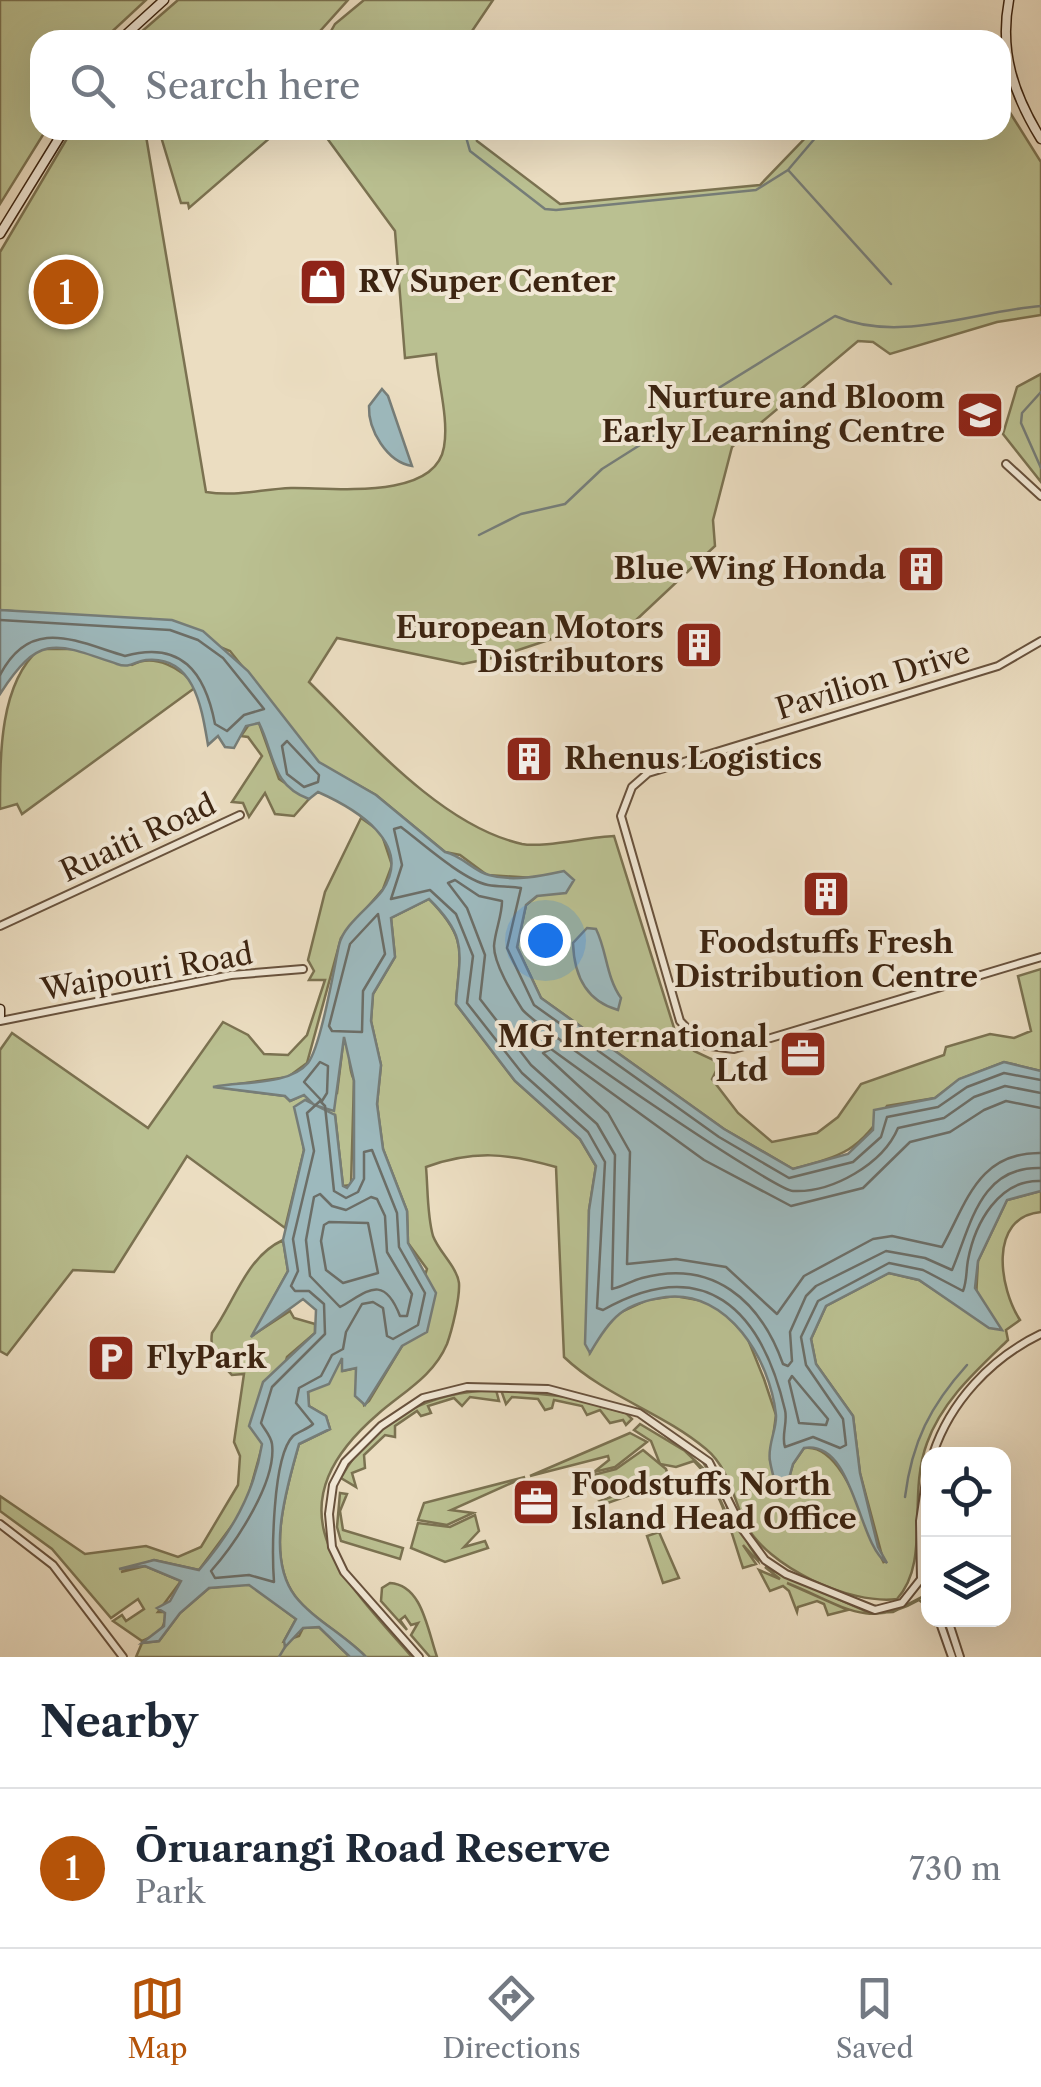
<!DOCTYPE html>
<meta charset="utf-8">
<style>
:root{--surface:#fff;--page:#f6f6f7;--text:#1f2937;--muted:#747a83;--line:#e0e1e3;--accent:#b45309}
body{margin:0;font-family:"Libre Caslon Text",serif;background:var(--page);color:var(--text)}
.controls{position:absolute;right:30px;bottom:30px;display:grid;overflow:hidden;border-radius:20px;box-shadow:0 10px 40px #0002}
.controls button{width:90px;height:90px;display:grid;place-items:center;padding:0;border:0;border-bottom:2px solid var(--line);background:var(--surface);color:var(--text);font:50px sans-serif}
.you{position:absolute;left:545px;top:940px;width:35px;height:35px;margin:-25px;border:8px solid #fff;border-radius:50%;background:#1a73e8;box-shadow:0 0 0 15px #1a73e833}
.badge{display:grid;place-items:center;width:65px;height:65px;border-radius:50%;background:var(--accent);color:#fff;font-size:32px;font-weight:700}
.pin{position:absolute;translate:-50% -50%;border:5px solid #fff;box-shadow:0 2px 10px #0006}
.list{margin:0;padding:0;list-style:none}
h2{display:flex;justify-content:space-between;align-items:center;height:130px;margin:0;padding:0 40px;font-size:42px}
h2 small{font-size:32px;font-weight:400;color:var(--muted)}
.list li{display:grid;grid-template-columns:65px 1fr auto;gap:30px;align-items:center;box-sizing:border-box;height:160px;padding:0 40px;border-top:2px solid var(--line)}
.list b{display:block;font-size:38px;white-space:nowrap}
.list p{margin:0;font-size:32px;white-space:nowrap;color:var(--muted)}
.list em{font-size:32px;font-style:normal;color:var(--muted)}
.icon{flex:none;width:55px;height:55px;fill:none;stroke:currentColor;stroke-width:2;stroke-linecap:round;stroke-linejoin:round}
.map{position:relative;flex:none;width:1041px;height:1657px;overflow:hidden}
.search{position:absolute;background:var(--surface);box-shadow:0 10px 40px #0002;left:30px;right:30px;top:30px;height:110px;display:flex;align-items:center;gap:25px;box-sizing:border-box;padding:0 35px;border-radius:30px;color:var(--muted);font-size:38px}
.sheet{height:290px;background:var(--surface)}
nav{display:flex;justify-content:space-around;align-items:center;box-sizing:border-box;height:140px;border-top:2px solid var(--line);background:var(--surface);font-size:28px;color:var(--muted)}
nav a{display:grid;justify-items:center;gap:5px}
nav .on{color:var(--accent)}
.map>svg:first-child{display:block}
.green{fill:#bac091;stroke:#7b7251;stroke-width:2.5}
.water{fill:#9db9bd;stroke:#767d78;stroke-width:2.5}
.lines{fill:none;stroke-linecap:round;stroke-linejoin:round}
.shore{stroke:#6c6e67;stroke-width:2.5}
.stream{stroke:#767d78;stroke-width:2.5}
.street-casing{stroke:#68523d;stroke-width:10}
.secondary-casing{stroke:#3c2411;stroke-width:11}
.street{stroke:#f2e9d7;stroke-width:6}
.secondary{stroke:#f2e9d7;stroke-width:8}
.labels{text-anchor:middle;stroke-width:8;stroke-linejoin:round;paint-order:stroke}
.poi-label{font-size:30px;font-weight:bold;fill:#3c2411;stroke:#f2e9d7;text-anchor:start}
.street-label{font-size:30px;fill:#3c2411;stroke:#f2e9d7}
</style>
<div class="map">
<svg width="1041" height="1657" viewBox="0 0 1041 1657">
<rect width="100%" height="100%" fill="#ebddc1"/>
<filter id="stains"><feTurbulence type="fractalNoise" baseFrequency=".002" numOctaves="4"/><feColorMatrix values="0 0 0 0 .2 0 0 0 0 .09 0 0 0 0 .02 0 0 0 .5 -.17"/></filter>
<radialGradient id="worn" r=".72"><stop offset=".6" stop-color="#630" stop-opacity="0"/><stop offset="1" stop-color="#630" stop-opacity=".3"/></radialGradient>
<g class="green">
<polygon points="0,0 146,0 103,40 40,40 40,130 46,130 0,204"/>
<polygon points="178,0 348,0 312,40 132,40"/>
<polygon points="364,0 493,0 466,40 326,40 335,24"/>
<path d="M1001 80 1008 92 1009 111 1041 162V315L997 322 890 354 873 342 858 341 732 447 713 520 715 546 634 622 591 626 497 657 463 664 337 638 309 682C366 738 441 826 522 844 543 848 588 837 614 836L675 1031 694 1051 720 1063 712 1079 738 1113 772 1142 817 1133 838 1117 861 1084 944 1055 946 1047 990 1034 1014 1038 1031 1031 1018 976 1041 969V1071L1004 1062 960 1079 935 1098 887 1106C861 1151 841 1156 793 1169L724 1129 541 998 517 947 526 905 537 896 533 878 487 875 460 855 445 852 376 795 319 763 230 651 151 619 126 621 0 610V252L72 130H145L206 492C236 497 262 489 291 488 328 487 435 502 444 447 449 419 438 382 436 354L405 358 395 231 321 130H475L477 141 560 204 760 185 813 130H1001Z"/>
<polygon points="159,130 279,130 189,208 188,203 181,203"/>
<polygon points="1041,374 1041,482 1003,434 1017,387"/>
<path d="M39 649H74L132 665C154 653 182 668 196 687L22 814 17 804 0 809C0 752 0 684 39 649Z"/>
<polygon points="250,723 259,723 279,779 309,799 294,816 275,814 265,793 249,817 243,803 232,802 262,756 248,737 241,736"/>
<path d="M361 818 381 832 392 865 383 889 341 938 307 1063 288 1077 217 1087 285 1096 290 1101 303 1095 337 1093 344 1036C353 1051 346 1064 354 1080L351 1185 343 1186 335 1115 297 1111 304 1150 285 1228 187 1156 114 1272 73 1270 7 1355 0 1351V1050L12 1033 148 1128 223 1022 248 1035 264 1054 288 1055 307 1035 325 980H309L314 971 308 960 325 892Z"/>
<path d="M429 899C470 941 459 953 456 1004L515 1081 580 1139 596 1166 589 1210 590 1352 610 1317 647 1300 675 1296 715 1303 747 1337 764 1379 776 1415 770 1460 777 1474 775 1484 784 1495 793 1464 804 1448C845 1442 867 1534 884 1563L860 1473 853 1416 816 1364 811 1339 826 1306 889 1273 919 1280 975 1317 978 1261 1007 1200 1041 1191V1212C987 1217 1000 1290 1020 1320L1006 1330 1008 1340C976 1371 942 1401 927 1443 907 1496 931 1562 897 1599 850 1605 767 1567 745 1523 733 1498 729 1468 706 1449 662 1412 606 1397 564 1357L556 1167C508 1153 473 1150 426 1167 428 1189 427 1215 433 1236 439 1252 457 1267 459 1283 460 1298 452 1330 447 1344 433 1377 403 1392 378 1414 268 1509 340 1575 412 1657H366C345 1635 312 1619 295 1596 265 1556 287 1487 299 1444L330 1429 326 1416 309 1406 308 1392 342 1358 343 1371 356 1368 364 1405 369 1401 402 1346 427 1269 408 1243 407 1211 383 1149 377 1104 381 1065 371 1021 373 994 395 957 391 918Z"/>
<path d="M283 1240 288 1271 253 1335 290 1311 294 1318 315 1324V1333L287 1357 245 1508 199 1570 154 1560 121 1572 145 1566 181 1581 158 1612H165C166 1631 157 1635 142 1641L113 1621 122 1615 126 1621 144 1609 138 1599 111 1618 52 1549 0 1511V1496L85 1554 146 1546 178 1557 201 1547 238 1485 240 1456 234 1442 244 1374 232 1375C219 1362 209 1352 212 1333 235 1301 246 1257 283 1240Z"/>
<path d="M496 1390 499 1401 470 1397 462 1406 454 1398 428 1406 431 1413 421 1416 417 1411 395 1426V1437L385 1435 364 1455 365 1468 352 1473 356 1487 341 1478C373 1419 430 1391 496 1390Z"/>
<polygon points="501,1390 569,1397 626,1413 632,1419 626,1425 623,1420 610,1423 600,1410 587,1415 582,1406 554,1400 552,1408 545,1410 538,1399 512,1397 506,1404"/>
<path d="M643 1420C673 1434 707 1456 722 1486 735 1511 740 1534 757 1557L758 1561 743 1545 756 1564 743 1568C730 1530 722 1489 694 1461L676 1467 660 1464 651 1441 634 1430 640 1424 685 1451 708 1473 734 1530 724 1497 703 1462Z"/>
<polygon points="630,1433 647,1442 615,1467 594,1472 609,1460 608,1456 530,1476"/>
<polygon points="643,1450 666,1469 674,1494 659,1485 605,1504 600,1501 622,1493 599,1489 593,1475 616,1469"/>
<polygon points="525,1477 451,1510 473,1513 447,1525 418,1520 424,1503"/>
<polygon points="340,1493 347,1494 340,1511 343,1530 403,1548 400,1559 341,1541 337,1527"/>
<polygon points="475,1515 479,1531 464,1547 485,1541 488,1548 445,1562 411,1548 418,1523 450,1527"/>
<polygon points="659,1532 679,1578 663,1583 647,1536"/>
<path d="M765 1567 870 1613 893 1612 922 1597 928 1600V1607L919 1600C866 1631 839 1603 787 1583L848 1610 828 1615 824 1604 817 1601 798 1607 797 1612 789 1591 783 1586 770 1591 759 1570 780 1579Z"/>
<path d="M390 1583C422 1585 427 1628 437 1657H430L411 1635 418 1623 411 1625 405 1616 400 1620 407 1630 381 1601 382 1588Z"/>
<polygon points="249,1584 296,1619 284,1641 299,1636 303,1628 319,1627 350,1657 136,1657 142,1643 159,1641 180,1613 209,1588"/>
</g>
<g class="water">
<path d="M382 389 388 396 412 466C387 462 368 430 369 406Z"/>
<path d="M0 610 172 620 203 631 248 671 319 762 376 795 445 852C463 856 473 871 489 875 513 882 541 876 564 871L574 880 566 893 537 896 526 905 517 947 541 998 724 1129 793 1169 848 1154 873 1130 874 1110 935 1098 959 1079 1004 1062 1041 1071V1191L1007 1200 978 1261 975 1288 1002 1330 989 1328 919 1280 889 1273 826 1306 811 1339 816 1364 853 1416 860 1473 878 1547 887 1563C857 1544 855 1440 804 1448L793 1464 784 1496 776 1489C775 1480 771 1469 770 1461 767 1446 777 1429 776 1415 770 1359 728 1290 666 1297 623 1303 611 1317 590 1353L585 1344 589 1210 596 1166 580 1139 515 1081 456 1004C459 954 470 939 429 899L391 918 395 957 373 994 371 1021 381 1065 377 1104 383 1149 407 1211 408 1243 436 1293 427 1332 402 1346 365 1405 355 1396 356 1368 342 1371V1358L329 1384 308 1392 309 1406 326 1416 330 1429 299 1444C287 1487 265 1556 295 1596 313 1619 345 1635 366 1657H350L319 1627 303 1628 285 1647 284 1641 296 1619 249 1585 209 1588 180 1613 159 1641 142 1643 164 1626 165 1613 157 1608 170 1601 181 1581 145 1566 119 1569 154 1560 199 1570C231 1533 254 1494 262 1444L249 1426 263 1382 315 1333 316 1310 303 1299 251 1337 288 1271 283 1240 304 1150 294 1107 305 1100 335 1115 343 1186 347 1188 354 1178V1081L344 1037 334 1111 314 1105 304 1095 290 1101 285 1096 213 1087C241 1081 289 1086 308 1063 321 1046 334 968 339 945 343 925 370 907 382 891 415 843 354 808 318 792L309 799C271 785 275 755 259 723L246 726 234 748 225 747 218 736 208 745C202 710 195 655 146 660 135 661 130 669 117 664 54 642 39 634 0 694Z"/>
<path d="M587 928 596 929C607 951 606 977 621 998L618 1010C586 1001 574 975 573 943Z"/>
</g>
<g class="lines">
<g class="shore">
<path d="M0 620 170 630 198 640 223 658 264 709 244 715 227 731 215 724C205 672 181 640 125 656 77 642 31 615 0 675"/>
<polygon points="287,741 319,775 318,782 304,787 287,774 282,746"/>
<polygon points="378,914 385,954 363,991 362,1032 332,1031 329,1026 350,944"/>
<polygon points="320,1062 328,1066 327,1093 322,1101 304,1082"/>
<path d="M1041 1080 1004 1073 967 1087 938 1107 887 1117 881 1137 853 1162 789 1178 719 1137 534 1005 507 948 521 888C510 886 499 887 488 885 463 880 422 843 401 827L394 829 402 865 391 899 430 890 456 914 473 956 467 1003 522 1073 588 1132 605 1162 597 1308 603 1310C704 1253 761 1308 785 1410 788 1422 781 1436 785 1447L813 1437 840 1448 846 1445 843 1419 806 1365 801 1337 818 1301 889 1263 923 1270 963 1291C967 1281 966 1271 968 1260 975 1223 999 1179 1041 1181"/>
<path d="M1041 1093 1005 1086 974 1097 944 1118 898 1128C883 1164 832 1193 793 1191 775 1191 532 1025 522 1009 512 993 494 964 494 946 495 931 502 916 502 901L479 896 455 880 448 883 467 908 485 955 480 999 531 1065 597 1124 615 1155 612 1289C622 1287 631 1281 642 1278 713 1259 760 1300 783 1364L788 1366 792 1361 790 1332 806 1296 816 1286 886 1251 925 1258 952 1270C971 1226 979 1166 1041 1168"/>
<path d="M320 1101 325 1106 334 1191 346 1198 358 1192 364 1179V1152L372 1150 397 1213 399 1247 425 1293 418 1325 393 1339 387 1336 383 1308 373 1302 362 1304 346 1332 343 1349 332 1355 321 1376 299 1388 296 1403 313 1424C308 1429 299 1431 293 1436 272 1457 272 1555 274 1582L249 1575 215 1578 211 1571C235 1544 277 1482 272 1444 271 1436 264 1429 261 1423L272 1387 325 1334 324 1304 309 1291H295L291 1286 298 1271 293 1239 314 1151 307 1113Z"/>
<path d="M1041 1108 1006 1101 984 1110 950 1132 910 1142 863 1188 791 1206 704 1160 551 1049 543 1053 608 1113 630 1152 627 1264 676 1259 726 1267 777 1314 804 1276 873 1239 892 1236 942 1247C967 1202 978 1152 1041 1153"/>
<path d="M320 1194 332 1206 346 1210 371 1197 377 1199 385 1216 387 1252 412 1294 407 1316H400C383 1272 366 1293 340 1307L310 1276 306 1240 314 1197Z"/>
<polygon points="329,1222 368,1223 378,1273 343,1283 326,1270 321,1241 324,1225"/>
<polygon points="792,1376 828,1419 826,1425 799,1423 789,1381"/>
</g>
<g class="stream">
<polyline points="464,130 470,151 545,209 556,210 756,190 788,170 822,130"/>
<polyline points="789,171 891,284"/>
<polyline points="1041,392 1022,413 1021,423 1041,468"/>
<path d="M683 410 835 316C899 344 975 311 1041 306"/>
<polyline points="479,535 521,514 565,504 602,469 659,433"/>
<path d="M905 1497C912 1442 930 1406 967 1365"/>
<polyline points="279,1657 285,1647"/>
</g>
<g class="street-casing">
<g id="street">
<polyline points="1006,464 1041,496"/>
<polyline points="1041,641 998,666 648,773 632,787 621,816 680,1021 703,1045 734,1049 1041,957"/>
<polyline points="0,926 240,815"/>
<polyline points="0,1021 231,975 303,969"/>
<path d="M933 1454C950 1402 991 1358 1041 1334"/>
<polyline points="0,1524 53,1565 123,1657"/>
<polyline points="939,1620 952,1657"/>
<polyline points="948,1620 960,1657"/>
<polyline points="419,1657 344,1572 332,1547 329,1514 333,1485 345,1462 381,1426 423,1398 467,1387 548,1389 639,1413 709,1462 743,1530 765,1560 786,1574 875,1610 902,1603 921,1579 920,1521 928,1468"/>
</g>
</g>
<g class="secondary-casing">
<g id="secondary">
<path d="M1009 0C999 52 1014 95 1041 139"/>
<polyline points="120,40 164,0"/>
<polyline points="0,234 64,130"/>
<polyline points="0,1009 0,1016"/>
</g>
</g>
<use href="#street" class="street"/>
<use href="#secondary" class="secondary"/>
</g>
<defs>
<g id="shop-square" transform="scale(2.5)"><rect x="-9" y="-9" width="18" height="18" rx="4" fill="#8f2418" stroke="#f2e9d7"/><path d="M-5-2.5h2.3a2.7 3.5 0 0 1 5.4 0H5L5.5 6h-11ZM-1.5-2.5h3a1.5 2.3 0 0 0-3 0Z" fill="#fff"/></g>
<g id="school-square" transform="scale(2.5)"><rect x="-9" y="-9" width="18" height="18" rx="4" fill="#8f2418" stroke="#f2e9d7"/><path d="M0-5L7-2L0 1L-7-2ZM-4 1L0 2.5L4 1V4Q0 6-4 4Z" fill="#fff"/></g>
<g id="building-square" transform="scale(2.5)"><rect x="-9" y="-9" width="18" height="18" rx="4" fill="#8f2418" stroke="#f2e9d7"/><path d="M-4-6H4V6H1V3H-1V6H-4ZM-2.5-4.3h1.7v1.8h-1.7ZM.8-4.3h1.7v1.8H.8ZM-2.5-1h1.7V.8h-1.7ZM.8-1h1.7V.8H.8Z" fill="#fff"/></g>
<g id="office-square" transform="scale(2.5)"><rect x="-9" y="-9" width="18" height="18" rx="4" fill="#8f2418" stroke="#f2e9d7"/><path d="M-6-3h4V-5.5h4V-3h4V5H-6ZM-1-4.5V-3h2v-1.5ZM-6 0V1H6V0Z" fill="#fff"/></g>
<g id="parking-square" transform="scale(2.5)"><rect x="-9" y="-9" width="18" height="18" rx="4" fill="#8f2418" stroke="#f2e9d7"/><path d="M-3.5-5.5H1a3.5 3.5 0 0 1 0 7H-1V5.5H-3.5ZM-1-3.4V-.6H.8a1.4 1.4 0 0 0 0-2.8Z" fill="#fff"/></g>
</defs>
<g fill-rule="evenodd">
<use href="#shop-square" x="323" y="282"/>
<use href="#school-square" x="980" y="415"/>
<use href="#building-square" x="921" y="569"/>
<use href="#building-square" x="699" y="645"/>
<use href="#building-square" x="529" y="759"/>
<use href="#building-square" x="826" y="894"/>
<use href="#office-square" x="803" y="1054"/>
<use href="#parking-square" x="111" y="1358"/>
<use href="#office-square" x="536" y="1502"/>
</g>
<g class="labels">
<g class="poi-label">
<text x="358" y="292">RV Super Center</text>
<text x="945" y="408" text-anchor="end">Nurture and Bloom<tspan x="945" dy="34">Early Learning Centre</tspan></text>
<text x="886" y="579" text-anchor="end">Blue Wing Honda</text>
<text x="664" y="638" text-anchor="end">European Motors<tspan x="664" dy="34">Distributors</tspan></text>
<text x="564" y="769">Rhenus Logistics</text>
<text x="826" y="953" text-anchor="middle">Foodstuffs Fresh<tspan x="826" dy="34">Distribution Centre</tspan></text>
<text x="768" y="1047" text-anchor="end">MG International<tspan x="768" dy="34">Ltd</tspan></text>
<text x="146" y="1368">FlyPark</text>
<text x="571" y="1495">Foodstuffs North<tspan x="571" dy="34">Island Head Office</tspan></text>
</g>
<g class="street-label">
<text transform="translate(873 681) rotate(-17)" y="10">Pavilion Drive</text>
<text transform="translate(138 838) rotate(-25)" y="10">Ruaiti Road</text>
<text transform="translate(147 972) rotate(-10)" y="10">Waipouri Road</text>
</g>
</g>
<rect width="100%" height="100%" filter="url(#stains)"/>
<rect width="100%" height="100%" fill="url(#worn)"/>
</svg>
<div class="controls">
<button><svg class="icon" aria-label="locate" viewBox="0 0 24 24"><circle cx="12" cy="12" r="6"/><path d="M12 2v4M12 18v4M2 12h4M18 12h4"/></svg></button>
<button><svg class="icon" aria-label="layers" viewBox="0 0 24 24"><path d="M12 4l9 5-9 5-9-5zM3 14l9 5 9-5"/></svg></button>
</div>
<div class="you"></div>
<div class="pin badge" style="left:66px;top:292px">1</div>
<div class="search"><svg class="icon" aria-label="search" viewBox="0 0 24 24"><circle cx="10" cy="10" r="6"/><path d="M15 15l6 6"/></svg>Search here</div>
</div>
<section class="sheet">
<h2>Nearby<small></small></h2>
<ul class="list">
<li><span class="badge">1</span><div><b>Ōruarangi Road Reserve</b><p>Park</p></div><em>730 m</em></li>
</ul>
</section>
<nav>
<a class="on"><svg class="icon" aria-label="map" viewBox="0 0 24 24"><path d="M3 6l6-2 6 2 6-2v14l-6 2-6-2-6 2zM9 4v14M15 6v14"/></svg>Map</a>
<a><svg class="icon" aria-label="directions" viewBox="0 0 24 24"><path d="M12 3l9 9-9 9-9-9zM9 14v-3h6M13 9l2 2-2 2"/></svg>Directions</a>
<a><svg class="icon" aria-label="saved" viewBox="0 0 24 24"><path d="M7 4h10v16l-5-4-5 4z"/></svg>Saved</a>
</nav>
